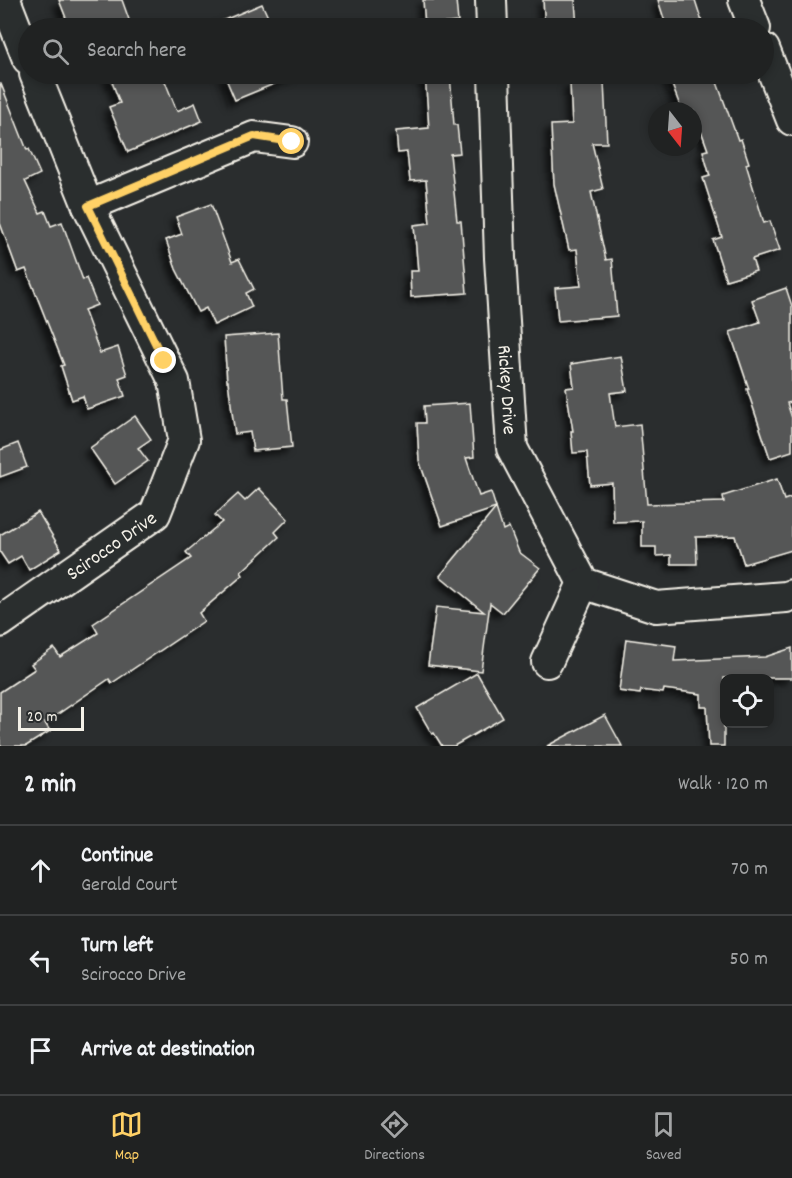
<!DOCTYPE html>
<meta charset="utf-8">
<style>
:root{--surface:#202222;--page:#282a2a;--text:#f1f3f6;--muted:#a2a4a5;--line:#3d3f40;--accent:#ffd166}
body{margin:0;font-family:Dekko,sans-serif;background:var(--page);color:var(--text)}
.controls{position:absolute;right:18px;bottom:18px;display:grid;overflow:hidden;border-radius:12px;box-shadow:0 3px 9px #0003}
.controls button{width:54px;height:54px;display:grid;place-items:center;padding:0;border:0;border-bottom:2px solid var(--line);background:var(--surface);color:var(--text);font:30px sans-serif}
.compass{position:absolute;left:648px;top:102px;width:54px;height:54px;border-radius:50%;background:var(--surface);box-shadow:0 3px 9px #0003;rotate:163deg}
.scale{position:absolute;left:18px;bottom:15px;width:66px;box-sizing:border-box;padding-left:6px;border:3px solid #f4f1e8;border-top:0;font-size:16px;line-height:21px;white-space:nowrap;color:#f4f1e8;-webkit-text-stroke:4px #2a2d2e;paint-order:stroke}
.stop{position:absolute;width:18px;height:18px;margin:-14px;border:4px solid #ffd166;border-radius:50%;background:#fff}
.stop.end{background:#ffd166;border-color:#fff;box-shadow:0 2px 6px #0008}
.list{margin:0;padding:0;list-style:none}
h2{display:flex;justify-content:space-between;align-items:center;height:78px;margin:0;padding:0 24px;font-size:26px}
h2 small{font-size:20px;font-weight:400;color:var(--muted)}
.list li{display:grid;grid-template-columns:39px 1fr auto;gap:18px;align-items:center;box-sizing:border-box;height:90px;padding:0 24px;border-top:2px solid var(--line)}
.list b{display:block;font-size:22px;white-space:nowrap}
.list p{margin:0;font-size:20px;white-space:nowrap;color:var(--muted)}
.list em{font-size:20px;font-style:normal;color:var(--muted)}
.icon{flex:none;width:33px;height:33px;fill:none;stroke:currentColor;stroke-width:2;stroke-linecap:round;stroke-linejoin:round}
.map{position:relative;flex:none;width:792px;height:746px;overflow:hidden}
.search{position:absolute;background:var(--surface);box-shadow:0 3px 9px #0003;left:18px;right:18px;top:18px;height:66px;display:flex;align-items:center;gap:15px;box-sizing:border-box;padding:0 21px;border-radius:33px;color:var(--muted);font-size:22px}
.sheet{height:348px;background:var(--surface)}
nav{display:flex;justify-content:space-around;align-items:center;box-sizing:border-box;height:84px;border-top:2px solid var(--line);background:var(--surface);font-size:16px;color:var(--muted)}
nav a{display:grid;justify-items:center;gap:3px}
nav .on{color:var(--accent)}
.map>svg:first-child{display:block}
.building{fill:#555756;stroke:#f4f1e8;stroke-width:1.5;filter:url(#shadow)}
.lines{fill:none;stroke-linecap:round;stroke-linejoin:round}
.minor-casing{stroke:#f4f1e8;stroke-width:34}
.minor{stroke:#2a2d2e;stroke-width:30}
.route{stroke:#ffd166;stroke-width:8}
.labels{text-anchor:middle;stroke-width:4.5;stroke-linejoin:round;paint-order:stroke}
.street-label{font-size:20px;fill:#f4f1e8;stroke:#2a2d2e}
</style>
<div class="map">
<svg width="792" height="746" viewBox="0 0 792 746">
<defs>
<filter id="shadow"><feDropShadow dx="-5.5" dy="5.5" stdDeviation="3" flood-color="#0009"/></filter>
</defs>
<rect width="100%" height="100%" fill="#2a2d2e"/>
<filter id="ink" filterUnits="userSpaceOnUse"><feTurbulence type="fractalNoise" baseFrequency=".0167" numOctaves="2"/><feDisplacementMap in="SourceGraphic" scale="12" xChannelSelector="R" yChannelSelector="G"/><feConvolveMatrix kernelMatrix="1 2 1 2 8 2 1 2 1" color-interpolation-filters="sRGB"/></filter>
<g filter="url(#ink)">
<g class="building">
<polygon points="59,0 122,0 132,28 70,28"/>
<polygon points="423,0 456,0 458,22 425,25"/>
<polygon points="543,0 575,0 577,28 545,28"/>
<polygon points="658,0 695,0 704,28 667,28"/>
<polygon points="262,4 273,28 205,28"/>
<polygon points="109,74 162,74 177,111 195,103 202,121 128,152 109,107 120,103"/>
<polygon points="224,74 298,74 235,100"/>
<polygon points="425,74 450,74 454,125 457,125 460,153 450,154 457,221 461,221 467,293 411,297 410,271 418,271 414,225 430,223 426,180 410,181 407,152 398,153 396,131 429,128"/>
<polygon points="668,74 714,74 738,140 741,139 749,163 746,164 764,223 770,221 780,250 752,259 756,271 726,280 713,240 722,237 703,178 710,176 703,151 708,150 694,111 682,111"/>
<polygon points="604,82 607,143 592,143 603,189 591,192 606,260 612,259 617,316 558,321 555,288 581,286 577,249 569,250 554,184 551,125 572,124 570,83"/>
<polygon points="0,84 1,84 27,150 29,149 40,174 25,181 40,213 45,211 51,226 62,222 83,280 86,278 97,305 84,310 100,353 118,347 127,375 119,378 125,396 87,409 83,396 72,400 61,366 64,365 26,269 18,272 0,223"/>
<polygon points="211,204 232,262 239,259 254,289 246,293 252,307 214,325 206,308 198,312 176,269 166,240 182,234 176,217"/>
<polygon points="786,288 792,306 792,402 787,403 792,418 792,451 770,458 747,389 749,389 730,332 760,322 752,300"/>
<polygon points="278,333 283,399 287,399 292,447 253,451 250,432 235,434 228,381 227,381 224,337"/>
<polygon points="621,356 627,391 610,393 615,427 640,424 647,504 724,502 723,496 777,479 784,500 792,497 792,550 744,564 735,536 696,537 697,564 671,564 671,555 656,556 656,547 642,547 642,521 613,522 612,483 590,485 587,452 573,453 571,431 573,431 566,388 574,387 571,364"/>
<polygon points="470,403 474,457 466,458 479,496 491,492 496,508 442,526 419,460 417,423 425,423 424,406"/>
<polygon points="135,416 151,439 138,448 148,461 115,484 90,448"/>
<polygon points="18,443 27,467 0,477 0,450"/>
<polygon points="259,488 288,519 275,532 279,537 241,572 243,575 199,613 204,621 112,683 109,679 45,723 50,731 26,746 0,746 0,692 35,669 31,664 54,648 60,657 98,633 93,624 191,558 186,552 222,522 215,515 238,494 245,501"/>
<polygon points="496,508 503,530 509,527 519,552 540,568 503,613 490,603 481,671 428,665 436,607 484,612 440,576"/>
<polygon points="38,512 61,550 29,570 21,556 8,564 0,552 0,535"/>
<polygon points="626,639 676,646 674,661 765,657 792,648 792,678 724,678 724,746 709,746 707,707 701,707 701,694 664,689 663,693 641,690 640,694 619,691"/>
<polygon points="477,673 503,718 454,746 442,746 434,733 432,734 417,708"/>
<polygon points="605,715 622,746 547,746"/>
</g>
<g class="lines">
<g class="minor-casing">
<g id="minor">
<polyline points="5,0 28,59"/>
<polyline points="491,0 492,28"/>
<polyline points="744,0 755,28"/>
<polyline points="764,49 792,120"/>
<path id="s1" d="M494 74 500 258 512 448 583 583 656 607 786 597 792 595"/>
<polyline points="88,206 254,137 292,142"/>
<path id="s2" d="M0 622 155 514 184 440 174 381 88 206 35 74"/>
<polyline points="547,662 583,583"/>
</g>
</g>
<use href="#minor" class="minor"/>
</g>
</g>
<g class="lines" filter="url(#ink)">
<polyline class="route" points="164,361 88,206 254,136 292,142"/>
</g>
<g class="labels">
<g class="street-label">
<text dy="7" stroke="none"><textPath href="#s1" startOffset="316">Rickey Drive</textPath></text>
<text dy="7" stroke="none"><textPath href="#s2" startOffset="135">Scirocco Drive</textPath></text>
</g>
</g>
</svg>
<div class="controls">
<button><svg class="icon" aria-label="locate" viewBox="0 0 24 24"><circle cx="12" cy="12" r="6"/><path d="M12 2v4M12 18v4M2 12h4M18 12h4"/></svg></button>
</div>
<svg class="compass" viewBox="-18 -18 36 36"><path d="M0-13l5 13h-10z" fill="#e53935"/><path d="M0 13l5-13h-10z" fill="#a2a4a5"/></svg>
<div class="scale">20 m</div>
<div class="stop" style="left:292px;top:142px"></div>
<div class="stop end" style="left:164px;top:361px"></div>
<div class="search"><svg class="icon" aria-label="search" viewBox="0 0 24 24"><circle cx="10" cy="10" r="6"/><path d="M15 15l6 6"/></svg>Search here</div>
</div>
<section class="sheet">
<h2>2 min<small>Walk · 120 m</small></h2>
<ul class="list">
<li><svg class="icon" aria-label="ahead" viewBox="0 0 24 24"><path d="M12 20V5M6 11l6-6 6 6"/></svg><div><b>Continue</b><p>Gerald Court</p></div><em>70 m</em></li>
<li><svg class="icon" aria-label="left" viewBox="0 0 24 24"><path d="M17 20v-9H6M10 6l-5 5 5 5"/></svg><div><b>Turn left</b><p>Scirocco Drive</p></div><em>50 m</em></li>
<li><svg class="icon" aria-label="arrive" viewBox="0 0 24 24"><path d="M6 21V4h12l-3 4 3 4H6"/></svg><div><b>Arrive at destination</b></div></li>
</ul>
</section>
<nav>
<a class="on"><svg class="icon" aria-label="map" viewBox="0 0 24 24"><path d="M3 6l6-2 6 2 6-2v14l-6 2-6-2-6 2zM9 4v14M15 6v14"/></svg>Map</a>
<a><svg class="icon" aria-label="directions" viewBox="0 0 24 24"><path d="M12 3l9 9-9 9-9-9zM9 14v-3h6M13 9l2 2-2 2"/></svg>Directions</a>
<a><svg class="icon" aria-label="saved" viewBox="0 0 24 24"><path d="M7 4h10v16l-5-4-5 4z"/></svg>Saved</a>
</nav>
